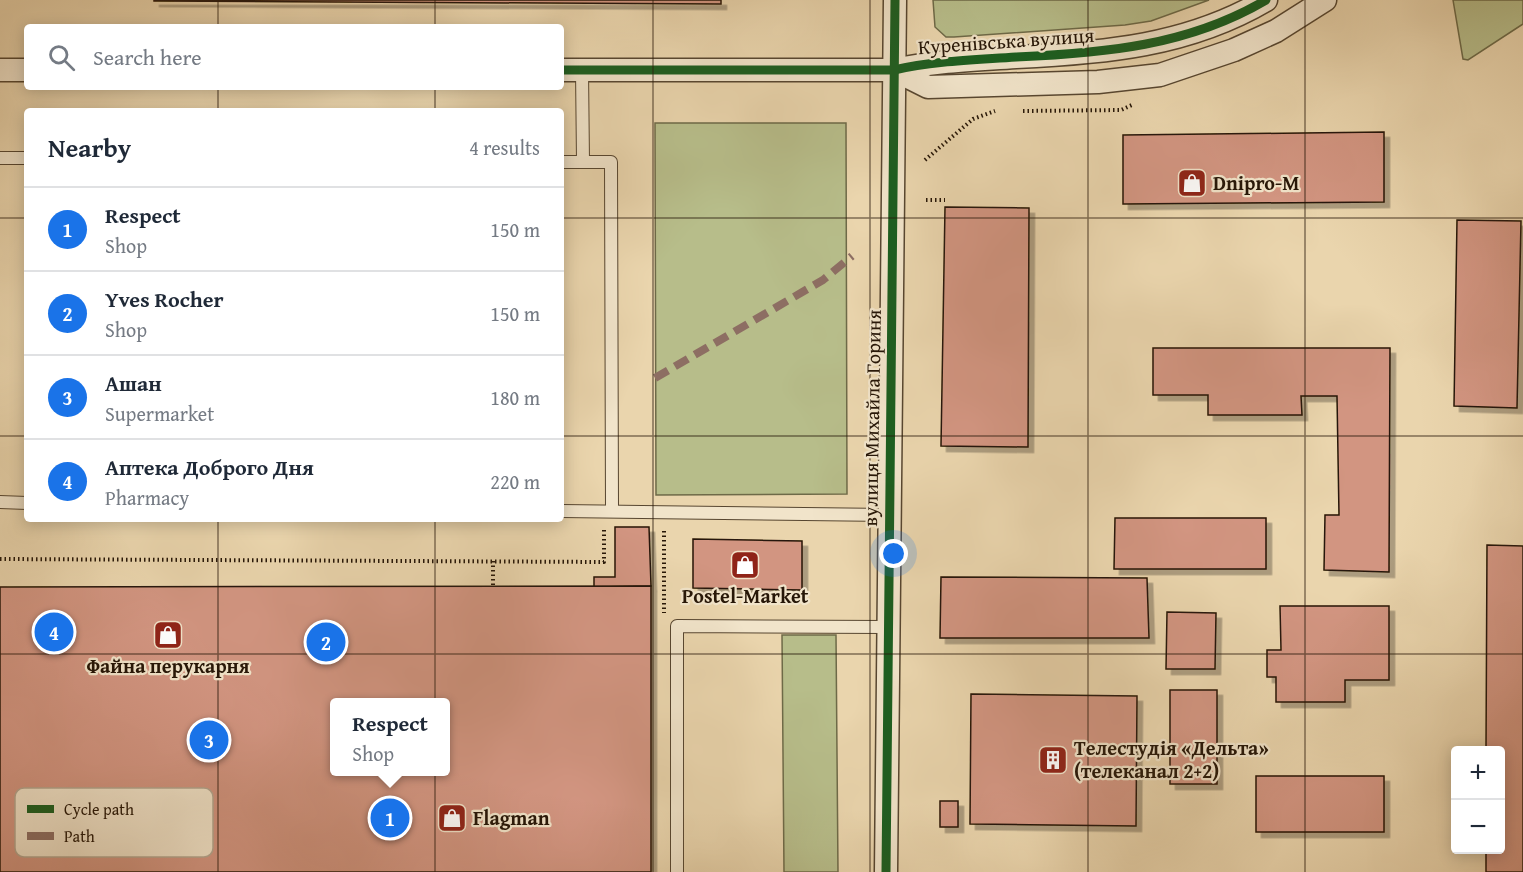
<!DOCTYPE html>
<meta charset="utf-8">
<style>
:root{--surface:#fff;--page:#f2f2f3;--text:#1f2937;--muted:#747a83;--line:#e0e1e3;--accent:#1a73e8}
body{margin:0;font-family:"Gentium Book Plus",serif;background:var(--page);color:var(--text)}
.controls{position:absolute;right:18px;bottom:18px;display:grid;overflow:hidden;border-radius:6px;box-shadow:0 3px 15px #0003}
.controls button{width:54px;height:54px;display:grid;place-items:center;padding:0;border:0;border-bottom:2px solid var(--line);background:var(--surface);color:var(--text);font:30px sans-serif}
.you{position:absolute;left:894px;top:554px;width:21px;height:21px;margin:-15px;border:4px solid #fff;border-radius:50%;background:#1a73e8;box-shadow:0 0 0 9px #1a73e833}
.badge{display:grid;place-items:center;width:39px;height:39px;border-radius:50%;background:var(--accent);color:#fff;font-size:20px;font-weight:700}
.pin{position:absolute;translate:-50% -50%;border:3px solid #fff;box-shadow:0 2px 6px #0006}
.popup{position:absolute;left:330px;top:698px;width:120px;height:78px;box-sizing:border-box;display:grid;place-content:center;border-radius:6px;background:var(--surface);filter:drop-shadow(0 2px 4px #0005);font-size:20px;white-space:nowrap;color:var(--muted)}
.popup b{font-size:22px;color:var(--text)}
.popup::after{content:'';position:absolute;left:50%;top:100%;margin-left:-12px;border:12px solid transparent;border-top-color:var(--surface)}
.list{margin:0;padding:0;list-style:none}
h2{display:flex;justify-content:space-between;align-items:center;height:78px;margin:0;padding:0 24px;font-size:26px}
h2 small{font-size:20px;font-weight:400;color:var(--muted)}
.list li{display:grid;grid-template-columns:39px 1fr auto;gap:18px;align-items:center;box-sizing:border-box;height:84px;padding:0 24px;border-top:2px solid var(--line)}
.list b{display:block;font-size:22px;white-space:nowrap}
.list p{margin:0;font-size:20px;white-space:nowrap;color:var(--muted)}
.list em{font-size:20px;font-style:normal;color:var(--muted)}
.icon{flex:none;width:33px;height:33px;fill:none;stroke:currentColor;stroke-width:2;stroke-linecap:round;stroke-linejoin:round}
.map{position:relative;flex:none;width:1523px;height:872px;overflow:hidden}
.search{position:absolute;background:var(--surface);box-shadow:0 3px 15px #0003;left:24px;top:24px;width:540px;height:66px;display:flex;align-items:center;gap:15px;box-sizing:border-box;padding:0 21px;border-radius:6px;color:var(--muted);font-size:22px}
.panel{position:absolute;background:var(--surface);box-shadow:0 3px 15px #0003;left:24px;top:108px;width:540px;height:414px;border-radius:6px}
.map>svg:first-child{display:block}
.green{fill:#b7bd8a;stroke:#6e6a48;stroke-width:1.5}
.building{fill:#d29581;stroke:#261607;stroke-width:1.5;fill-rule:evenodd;filter:url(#shadow)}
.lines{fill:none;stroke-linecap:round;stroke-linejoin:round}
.lane-casing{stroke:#574630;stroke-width:14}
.street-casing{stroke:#574630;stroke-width:25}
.path{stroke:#261607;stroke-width:4;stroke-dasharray:1.5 3;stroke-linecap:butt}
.lane{stroke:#f1e4ca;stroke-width:12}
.street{stroke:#f1e4ca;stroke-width:22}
.quiet{stroke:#8d6e63;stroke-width:8;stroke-dasharray:15 8;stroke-linecap:butt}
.cycleway-casing{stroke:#f1e4ca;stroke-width:13}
.cycleway{stroke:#1b5e20;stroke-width:9}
.grid{fill:none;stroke:#261607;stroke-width:1.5;stroke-opacity:0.55}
.labels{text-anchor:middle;stroke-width:4.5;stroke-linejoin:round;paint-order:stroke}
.street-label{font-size:20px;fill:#261607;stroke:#f1e4ca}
.poi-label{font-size:20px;font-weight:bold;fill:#261607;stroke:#f1e4ca;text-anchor:start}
.key{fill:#f1e4ca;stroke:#b4a690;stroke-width:1.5}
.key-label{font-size:16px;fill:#261607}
</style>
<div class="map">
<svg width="1523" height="872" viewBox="0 0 1523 872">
<defs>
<filter id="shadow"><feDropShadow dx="5.5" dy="5.5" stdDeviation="0" flood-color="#0004"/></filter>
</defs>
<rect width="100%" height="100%" fill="#ead5ad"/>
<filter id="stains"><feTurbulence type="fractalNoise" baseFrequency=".00333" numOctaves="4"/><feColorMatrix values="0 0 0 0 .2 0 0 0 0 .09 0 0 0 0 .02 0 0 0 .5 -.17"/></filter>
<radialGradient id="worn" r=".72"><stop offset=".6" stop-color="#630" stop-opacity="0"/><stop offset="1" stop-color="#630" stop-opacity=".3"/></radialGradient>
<g class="green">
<polygon points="933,0 1209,0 1151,21 1125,25 954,37 946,37 935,27"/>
<polygon points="1453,0 1523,0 1523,24 1468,60 1463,59"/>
<polygon points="655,123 846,123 847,494 656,495"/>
<polygon points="782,635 836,635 838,872 784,872"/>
</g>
<g class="building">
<polygon points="154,0 721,0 721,4 154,1"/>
<polygon points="1384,132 1384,202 1123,204 1123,135"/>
<polygon points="945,207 1029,208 1028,447 941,446"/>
<polygon points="1457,220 1521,221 1517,408 1454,406"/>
<polygon points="1153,348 1390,348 1389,572 1324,570 1325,515 1339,515 1337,396 1301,396 1302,415 1208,415 1208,395 1153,395"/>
<polygon points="1115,518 1266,518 1266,569 1114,569"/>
<polygon points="615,527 649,527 651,586 594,587 594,577 615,577"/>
<polygon points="693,539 802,541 802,590 693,588"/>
<polygon points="1487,545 1523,546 1523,872 1486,872 1486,850 1500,850 1500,750 1486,750"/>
<polygon points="941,577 1147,578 1149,638 940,638"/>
<path d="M651 586V872H0V587ZM334 702H446V772H334Z"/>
<polygon points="1280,606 1389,606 1389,680 1345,680 1345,702 1276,702 1276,677 1267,677 1267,650 1281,650"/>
<polygon points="1167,612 1216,613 1215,669 1166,669"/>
<rect x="1170" y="690" width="47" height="94"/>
<polygon points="971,694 1137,696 1136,826 970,824"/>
<rect x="1256" y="776" width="128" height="56"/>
<rect x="940" y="801" width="18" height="26"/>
</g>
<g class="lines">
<g class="lane-casing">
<g id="lane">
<polyline points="582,70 583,162"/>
<polyline points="0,158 27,158"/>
<polyline points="561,162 611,162 612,511"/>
<polyline points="0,502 27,503"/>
<polyline points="561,511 889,515"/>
<polyline points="677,872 677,626 888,627"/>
</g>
</g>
<g class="street-casing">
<g id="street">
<polyline points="0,70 27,70"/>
<path d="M561 70H894C934 61 974 60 1016 57 1104 53 1188 46 1266 0"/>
<polyline points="894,70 928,87 1098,82 1160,75 1234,50 1276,31 1325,0"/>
<polyline points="886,872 895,0"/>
</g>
</g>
<g class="path">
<polyline points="1023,111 1121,110 1134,104"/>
<polyline points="925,160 973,119 995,111"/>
<polyline points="926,200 945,200"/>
<polyline points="664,531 664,613"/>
<polyline points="0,559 604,562 604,528"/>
<polyline points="493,561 493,587"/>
</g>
<use href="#lane" class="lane"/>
<use href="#street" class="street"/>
<polyline class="quiet" points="655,378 823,280 852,256"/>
<g class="cycleway-casing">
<g id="cycleway">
<path d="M561 70H894C934 61 974 60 1016 57 1104 53 1188 46 1266 0"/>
<polyline points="886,872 895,0"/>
</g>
</g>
<use href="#cycleway" class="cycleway"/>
</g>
<path class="grid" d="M218 0V27M435 0V27M653 0V872M870 0V872M1088 0V872M1305 0V872M218 87V111M435 87V111M0 218H27M561 218H1523M0 436H27M561 436H1523M218 519V872M435 519V872M0 654H1523"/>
<defs>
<g id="shop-square" transform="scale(1.5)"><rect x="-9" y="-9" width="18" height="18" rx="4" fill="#8f2418" stroke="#f1e4ca"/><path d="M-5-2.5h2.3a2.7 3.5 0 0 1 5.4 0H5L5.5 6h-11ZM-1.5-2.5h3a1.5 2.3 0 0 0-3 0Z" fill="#fff"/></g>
<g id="building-square" transform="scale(1.5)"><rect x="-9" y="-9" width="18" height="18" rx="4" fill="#8f2418" stroke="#f1e4ca"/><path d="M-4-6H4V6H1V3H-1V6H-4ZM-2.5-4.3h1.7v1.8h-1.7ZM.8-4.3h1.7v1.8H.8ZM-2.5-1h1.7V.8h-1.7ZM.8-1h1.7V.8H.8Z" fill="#fff"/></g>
</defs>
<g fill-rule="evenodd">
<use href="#shop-square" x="1192" y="183"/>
<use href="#shop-square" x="745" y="565"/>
<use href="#shop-square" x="168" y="635"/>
<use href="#building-square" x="1053" y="760"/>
<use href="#shop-square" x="452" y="818"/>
</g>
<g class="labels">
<g class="street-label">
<text transform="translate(1006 41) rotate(-4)" y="7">Куренівська вулиця</text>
<text transform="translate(872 418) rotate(-89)" y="7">вулиця Михайла Гориня</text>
</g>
<g class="poi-label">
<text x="1213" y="190">Dnipro-M</text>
<text x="745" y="603" text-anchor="middle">Postel-Market</text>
<text x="168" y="673" text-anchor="middle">Файна перукарня</text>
<text x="1074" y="755">Телестудія «Дельта»<tspan x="1074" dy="23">(телеканал 2+2)</tspan></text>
<text x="473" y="825">Flagman</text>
</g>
</g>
<rect x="15" y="788" width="198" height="69" rx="9" class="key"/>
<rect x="27" y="805" width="27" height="8" fill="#1b5e20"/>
<rect x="27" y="832" width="27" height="8" fill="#8d6e63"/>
<g class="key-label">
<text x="64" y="815">Cycle path</text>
<text x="64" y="842">Path</text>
</g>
<rect width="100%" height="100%" filter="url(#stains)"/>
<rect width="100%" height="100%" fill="url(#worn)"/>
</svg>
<div class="controls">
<button>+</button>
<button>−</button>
</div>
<div class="you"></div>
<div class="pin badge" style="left:390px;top:818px">1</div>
<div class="popup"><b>Respect</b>Shop</div>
<div class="pin badge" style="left:326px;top:642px">2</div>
<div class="pin badge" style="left:209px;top:740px">3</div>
<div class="pin badge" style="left:54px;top:632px">4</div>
<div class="search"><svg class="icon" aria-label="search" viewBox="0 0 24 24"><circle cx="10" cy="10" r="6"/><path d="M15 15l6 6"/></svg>Search here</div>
<section class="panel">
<h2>Nearby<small>4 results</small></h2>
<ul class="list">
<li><span class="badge">1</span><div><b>Respect</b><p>Shop</p></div><em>150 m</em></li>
<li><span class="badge">2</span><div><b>Yves Rocher</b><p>Shop</p></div><em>150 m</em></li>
<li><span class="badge">3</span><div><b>Ашан</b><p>Supermarket</p></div><em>180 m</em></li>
<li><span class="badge">4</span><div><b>Аптека Доброго Дня</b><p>Pharmacy</p></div><em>220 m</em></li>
</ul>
</section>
</div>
